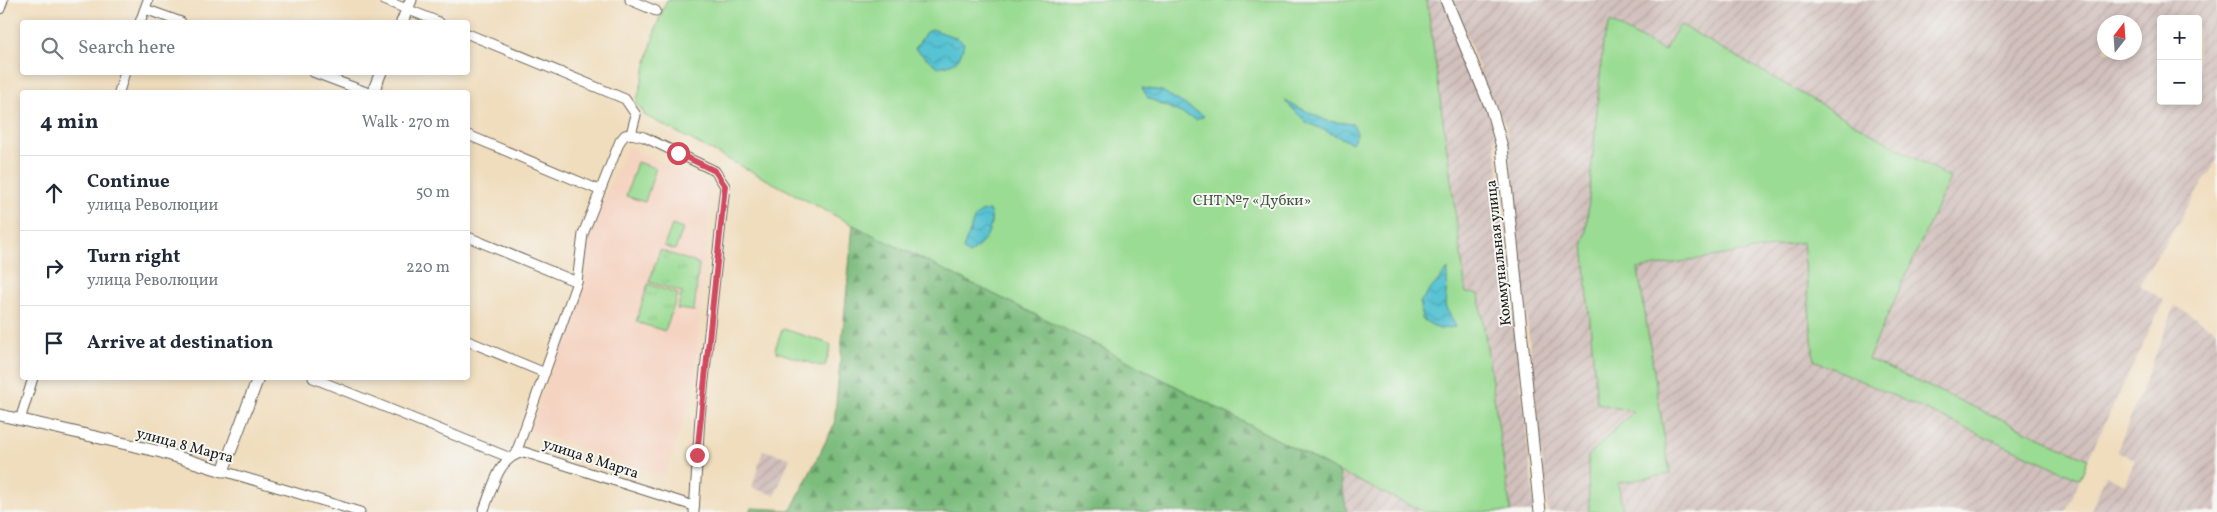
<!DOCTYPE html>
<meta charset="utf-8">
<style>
:root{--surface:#fff;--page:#f2f2f3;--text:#1f2937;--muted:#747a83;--line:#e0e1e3}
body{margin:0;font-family:Vollkorn,serif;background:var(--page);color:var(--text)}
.controls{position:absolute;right:15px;top:15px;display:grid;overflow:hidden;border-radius:5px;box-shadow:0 2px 8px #0003}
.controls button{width:45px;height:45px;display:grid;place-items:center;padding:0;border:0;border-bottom:1px solid var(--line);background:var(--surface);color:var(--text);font:25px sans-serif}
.compass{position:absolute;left:2097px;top:15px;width:45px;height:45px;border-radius:50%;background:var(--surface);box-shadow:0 2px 8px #0003;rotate:17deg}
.stop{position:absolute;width:15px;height:15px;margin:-11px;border:4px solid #d1495b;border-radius:50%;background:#fff}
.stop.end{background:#d1495b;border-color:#fff;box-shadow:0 1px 5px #0008}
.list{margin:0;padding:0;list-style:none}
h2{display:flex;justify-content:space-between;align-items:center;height:65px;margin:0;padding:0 20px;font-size:21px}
h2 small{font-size:16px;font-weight:400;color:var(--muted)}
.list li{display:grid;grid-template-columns:32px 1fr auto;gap:15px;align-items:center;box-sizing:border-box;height:75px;padding:0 20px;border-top:1px solid var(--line)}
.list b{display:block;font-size:19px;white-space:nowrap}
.list p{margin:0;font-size:16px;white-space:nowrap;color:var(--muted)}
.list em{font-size:16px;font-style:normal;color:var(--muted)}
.icon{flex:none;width:28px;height:28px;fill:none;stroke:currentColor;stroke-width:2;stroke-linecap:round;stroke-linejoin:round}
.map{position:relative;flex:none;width:2217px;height:512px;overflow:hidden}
.search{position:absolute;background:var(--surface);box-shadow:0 2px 8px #0003;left:20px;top:20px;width:450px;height:55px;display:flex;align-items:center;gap:12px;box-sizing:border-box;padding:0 18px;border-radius:5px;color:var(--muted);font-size:19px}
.panel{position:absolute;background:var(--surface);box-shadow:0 2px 8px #0003;left:20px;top:90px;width:450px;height:290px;border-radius:5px}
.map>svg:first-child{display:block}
.built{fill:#f5d3c1}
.industrial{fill:url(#industrial-furrows);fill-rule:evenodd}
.green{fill:#9adc93;stroke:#5b7c58}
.forest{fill:url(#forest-firs);stroke:#4c6c4c}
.park{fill:url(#park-tufts);stroke:#5b7c58}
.water{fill:url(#water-waves);stroke:#3a7078}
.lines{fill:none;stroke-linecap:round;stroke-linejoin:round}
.street-casing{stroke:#666054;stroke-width:11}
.secondary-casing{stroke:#666054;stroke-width:13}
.street{stroke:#fff;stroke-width:9}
.secondary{stroke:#fff;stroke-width:11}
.route{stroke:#d1495b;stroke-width:6}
.labels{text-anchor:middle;stroke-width:4;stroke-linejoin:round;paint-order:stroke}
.park-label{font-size:15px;fill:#425640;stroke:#f6f6f2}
.street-label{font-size:15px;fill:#1c1c1c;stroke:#f6f6f2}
</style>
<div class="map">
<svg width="2217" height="512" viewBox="0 0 2217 512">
<defs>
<pattern id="industrial-furrows" width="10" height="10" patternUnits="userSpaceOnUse" patternTransform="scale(1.25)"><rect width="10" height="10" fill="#d1c0bc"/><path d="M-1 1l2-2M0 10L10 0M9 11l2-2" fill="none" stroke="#b3a4a1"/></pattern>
<pattern id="forest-firs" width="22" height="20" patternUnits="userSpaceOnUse" patternTransform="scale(1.25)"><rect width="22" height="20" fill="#7bbc7d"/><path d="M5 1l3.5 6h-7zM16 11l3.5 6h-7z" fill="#649866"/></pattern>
<pattern id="park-tufts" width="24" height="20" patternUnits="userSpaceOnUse" patternTransform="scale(1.25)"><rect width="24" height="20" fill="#9adc93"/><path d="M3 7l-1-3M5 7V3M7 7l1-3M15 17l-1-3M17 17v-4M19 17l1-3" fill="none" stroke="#84bc7e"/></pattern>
<pattern id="water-waves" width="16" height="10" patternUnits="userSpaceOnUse" patternTransform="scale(1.25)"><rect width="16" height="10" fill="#58c3d3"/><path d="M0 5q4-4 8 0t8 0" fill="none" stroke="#4ca7b5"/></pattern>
</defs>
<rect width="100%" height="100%" fill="#f6f6f2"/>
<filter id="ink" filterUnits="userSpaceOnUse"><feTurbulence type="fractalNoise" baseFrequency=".02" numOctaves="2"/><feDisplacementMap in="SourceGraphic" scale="10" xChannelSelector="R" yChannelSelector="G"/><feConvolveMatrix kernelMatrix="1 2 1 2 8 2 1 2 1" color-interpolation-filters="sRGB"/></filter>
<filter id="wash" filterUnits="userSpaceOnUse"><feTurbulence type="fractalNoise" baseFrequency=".0096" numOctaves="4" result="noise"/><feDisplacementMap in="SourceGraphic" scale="20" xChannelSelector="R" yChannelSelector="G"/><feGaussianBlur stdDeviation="1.12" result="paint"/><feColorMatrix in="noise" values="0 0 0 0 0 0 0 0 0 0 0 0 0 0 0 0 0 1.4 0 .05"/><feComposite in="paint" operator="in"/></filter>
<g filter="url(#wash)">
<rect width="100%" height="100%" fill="#f0ddbd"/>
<polygon class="built" points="627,147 711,184 694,388 665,476 529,431 587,270 587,236"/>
<g class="industrial">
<polygon points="1427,0 1445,0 1493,123 1535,512 1511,512 1479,294 1466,293"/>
<path d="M1453 0H2217V160L2139 285 2164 300 2088 459 1868 359 1950 178 1678 27 1664 51 1610 22 1603 42 1586 232 1583 243 1597 403 1634 412 1588 456 1589 512H1548L1506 126 1485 84ZM2161 19H2198V101H2161ZM2104 22H2134V52H2104Z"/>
<polygon points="1804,242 1814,360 2080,479 2066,512 1623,512 1618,483 1670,474 1638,269"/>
<polygon points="2175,306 2217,331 2217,512 2090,512 2106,475 2125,484 2135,459 2117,451"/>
<polygon points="763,450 790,458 775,495 752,488"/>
<polygon points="1339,472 1424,512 1347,512"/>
</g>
<g class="green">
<polygon points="667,0 1427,0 1466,293 1479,294 1511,512 1424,512 1339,472 1101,347 853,225 644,115 643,111 636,104 656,27"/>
<polygon points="1610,22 1664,51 1678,27 1681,25 1950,178 1868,359 2088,459 2080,479 1814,360 1803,242 1638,269 1670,474 1618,483 1623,512 1589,512 1588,456 1633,412 1597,403 1583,243 1586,232 1603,42"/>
<polygon points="637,162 656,168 645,202 626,196"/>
<polygon points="672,225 683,229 675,250 664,246"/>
<polygon points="784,329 830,344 831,346 825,366 822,367 777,352 775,349 782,330"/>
</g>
<polygon class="forest" points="853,225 1101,347 1339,472 1347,512 749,512 751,508 791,510 834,425"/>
<g class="park">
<polygon points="660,250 699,264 694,311 677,309 682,292 649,282"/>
<polygon points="648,284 678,294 665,331 636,322"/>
</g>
<g class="water">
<path d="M932 29 957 38 964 43C960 61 956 64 938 67L915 49 926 32Z"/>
<polygon points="1142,88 1162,91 1204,116 1196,120 1148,98"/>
<polygon points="1285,101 1327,121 1353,124 1357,133 1352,143 1306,122"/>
<path d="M989 210C997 227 982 246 969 254L963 250C964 244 966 240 969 234 973 221 974 212 989 210Z"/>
<polygon points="1448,269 1445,306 1456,327 1439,329 1422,319 1420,302"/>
</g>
</g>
<g filter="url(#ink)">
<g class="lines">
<g class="street-casing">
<g id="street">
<polyline points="384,0 439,22"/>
<polyline points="630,0 656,11"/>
<polyline points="0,9 3,0"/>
<polyline points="145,9 181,22"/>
<polyline points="140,22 148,0"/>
<polyline points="468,34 625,99 636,115 631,134"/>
<polyline points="313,72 366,92"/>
<polyline points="119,92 125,72"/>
<polyline points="468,135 599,190"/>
<polyline points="468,237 577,282"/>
<polyline points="468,341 545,373"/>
<polyline points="313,378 508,457"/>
<polyline points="20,420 33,378"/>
<polyline points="516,453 577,282 583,234 620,141 625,135 631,134 644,137 715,171 725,186 700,417 694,512"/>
<polyline points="223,471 360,512"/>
<path d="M483 512C493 489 497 457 524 452L694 506"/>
</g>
</g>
<g class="secondary-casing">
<g id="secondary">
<polyline points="1446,0 1491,108 1502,147 1540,512"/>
<polyline points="402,22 411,0"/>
<polyline points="373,92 381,72"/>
<polyline points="0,415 161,452 223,471 258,378"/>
</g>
</g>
<use href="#street" class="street"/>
<use href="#secondary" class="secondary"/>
</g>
</g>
<g class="lines" filter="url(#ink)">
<polyline class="route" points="678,153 715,171 725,186 697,455"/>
</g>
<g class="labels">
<g class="park-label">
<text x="1252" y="205">СНТ №7 «Дубки»</text>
</g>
<g class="street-label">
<text transform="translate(1498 253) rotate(-96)" y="5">Коммунальная улица</text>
<text transform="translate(185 445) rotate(15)" y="5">улица 8 Марта</text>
<text transform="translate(591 458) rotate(18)" y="5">улица 8 Марта</text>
</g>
</g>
</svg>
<div class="controls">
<button>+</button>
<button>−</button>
</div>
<svg class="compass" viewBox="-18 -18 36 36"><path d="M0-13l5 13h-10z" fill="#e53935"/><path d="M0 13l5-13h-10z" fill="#747a83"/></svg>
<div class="stop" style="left:678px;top:153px"></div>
<div class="stop end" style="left:697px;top:455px"></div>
<div class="search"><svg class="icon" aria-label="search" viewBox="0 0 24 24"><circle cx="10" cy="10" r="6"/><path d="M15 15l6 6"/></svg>Search here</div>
<section class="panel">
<h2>4 min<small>Walk · 270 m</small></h2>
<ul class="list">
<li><svg class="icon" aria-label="ahead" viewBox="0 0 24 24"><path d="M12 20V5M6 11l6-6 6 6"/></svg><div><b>Continue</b><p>улица Революции</p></div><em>50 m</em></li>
<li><svg class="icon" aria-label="right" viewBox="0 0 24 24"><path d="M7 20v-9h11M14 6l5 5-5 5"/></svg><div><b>Turn right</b><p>улица Революции</p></div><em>220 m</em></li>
<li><svg class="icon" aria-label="arrive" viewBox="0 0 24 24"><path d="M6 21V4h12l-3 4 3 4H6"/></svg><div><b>Arrive at destination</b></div></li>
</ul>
</section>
</div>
